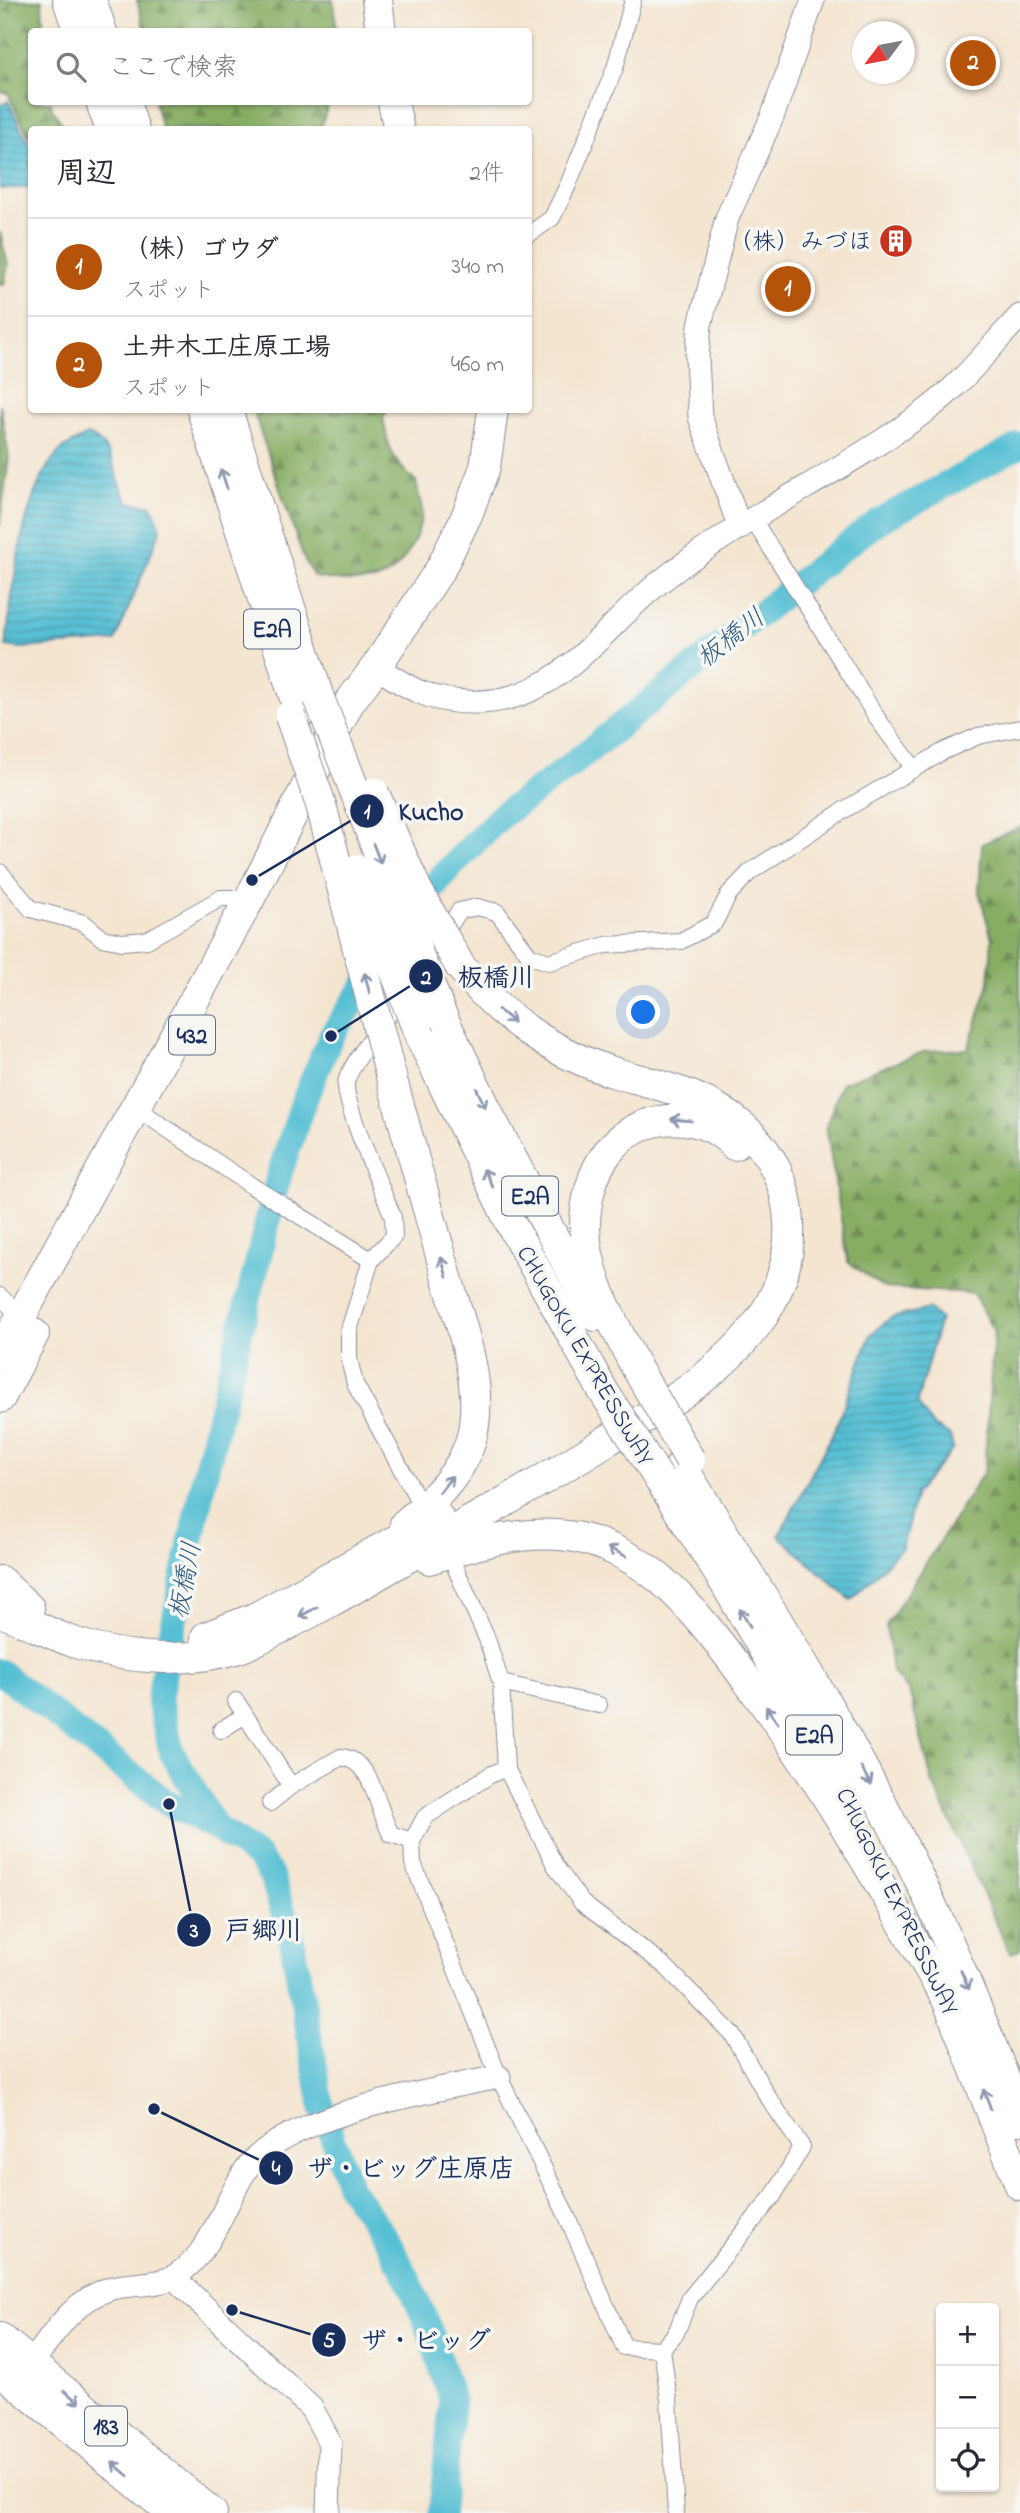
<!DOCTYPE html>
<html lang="ja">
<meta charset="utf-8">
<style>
:root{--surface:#fff;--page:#f2f2f3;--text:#2b2b33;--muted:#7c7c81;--line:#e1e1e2;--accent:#b45309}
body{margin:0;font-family:"Indie Flower","Klee One",sans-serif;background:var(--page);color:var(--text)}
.controls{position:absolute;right:21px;bottom:21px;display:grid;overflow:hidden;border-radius:7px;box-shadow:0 2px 5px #0004}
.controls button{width:63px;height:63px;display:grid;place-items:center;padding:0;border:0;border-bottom:2px solid var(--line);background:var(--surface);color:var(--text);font:35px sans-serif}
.compass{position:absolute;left:852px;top:21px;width:63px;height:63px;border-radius:50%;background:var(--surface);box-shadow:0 2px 5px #0004;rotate:238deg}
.you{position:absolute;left:644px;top:1013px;width:24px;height:24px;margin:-18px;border:5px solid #fff;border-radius:50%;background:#1a73e8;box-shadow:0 0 0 10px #1a73e833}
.badge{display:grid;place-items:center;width:46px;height:46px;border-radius:50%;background:var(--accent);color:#fff;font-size:23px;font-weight:700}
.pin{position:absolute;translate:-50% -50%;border:4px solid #fff;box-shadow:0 2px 7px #0006}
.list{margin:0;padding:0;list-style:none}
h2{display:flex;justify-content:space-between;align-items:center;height:91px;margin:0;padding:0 28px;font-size:30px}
h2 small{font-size:23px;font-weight:400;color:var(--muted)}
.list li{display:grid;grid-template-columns:46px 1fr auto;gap:21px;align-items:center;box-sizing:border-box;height:98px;padding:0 28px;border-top:2px solid var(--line)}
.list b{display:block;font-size:26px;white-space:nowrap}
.list p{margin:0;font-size:23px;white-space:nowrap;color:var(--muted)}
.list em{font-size:23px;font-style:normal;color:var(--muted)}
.icon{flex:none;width:38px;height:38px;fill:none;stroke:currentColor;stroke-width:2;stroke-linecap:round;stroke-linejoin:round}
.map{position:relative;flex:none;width:1020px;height:2513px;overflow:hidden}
.search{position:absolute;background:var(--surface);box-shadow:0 2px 5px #0004;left:28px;top:28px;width:504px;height:77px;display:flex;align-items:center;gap:18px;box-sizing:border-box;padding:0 24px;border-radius:7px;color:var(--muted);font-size:26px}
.panel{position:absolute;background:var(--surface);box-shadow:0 2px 5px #0004;left:28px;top:126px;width:504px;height:287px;border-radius:7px}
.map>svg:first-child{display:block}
.forest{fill:url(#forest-firs);stroke:#516e60;stroke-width:2}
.water{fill:url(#water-rules);stroke:#397899;stroke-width:2}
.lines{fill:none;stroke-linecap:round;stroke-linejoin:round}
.river{stroke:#57c0d4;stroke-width:26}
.street-casing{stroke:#888a97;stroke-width:18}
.secondary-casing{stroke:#888a97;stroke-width:25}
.highway-casing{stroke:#888a97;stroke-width:32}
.street{stroke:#fff;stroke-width:16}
.secondary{stroke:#fff;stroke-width:23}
.highway{stroke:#fff;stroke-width:30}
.highway-bridge-casing{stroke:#888a97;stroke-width:32;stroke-linecap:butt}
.highway-bridge{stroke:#fff;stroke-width:30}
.oneway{stroke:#8d97ae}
.labels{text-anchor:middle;stroke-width:7;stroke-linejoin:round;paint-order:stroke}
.shield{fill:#f6f6f2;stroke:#5d6b8a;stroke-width:2}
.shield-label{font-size:23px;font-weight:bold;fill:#1b2f5e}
.poi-label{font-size:24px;fill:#1b2f5e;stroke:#f6f6f2;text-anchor:end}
.street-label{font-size:24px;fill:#1b2f5e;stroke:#f6f6f2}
.water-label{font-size:26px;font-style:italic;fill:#2d5a81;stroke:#f6f6f2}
.leader{fill:none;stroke:#1b2f5e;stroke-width:2.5}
.callout-dot{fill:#1b2f5e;stroke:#f6f6f2;stroke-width:2.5}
.mark-label{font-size:21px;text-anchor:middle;font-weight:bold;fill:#fff}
.callout-label{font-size:26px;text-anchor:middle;font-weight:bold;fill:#1b2f5e;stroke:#f6f6f2;stroke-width:7;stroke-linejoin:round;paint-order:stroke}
</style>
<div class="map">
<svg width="1020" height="2513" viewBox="0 0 1020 2513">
<defs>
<pattern id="forest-firs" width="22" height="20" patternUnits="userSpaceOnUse" patternTransform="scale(1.75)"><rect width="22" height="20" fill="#87ad63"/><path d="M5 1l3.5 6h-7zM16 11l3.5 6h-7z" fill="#6e8d55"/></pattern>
<pattern id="water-rules" width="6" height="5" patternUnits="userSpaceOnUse" patternTransform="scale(1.75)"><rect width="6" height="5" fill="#57c0d4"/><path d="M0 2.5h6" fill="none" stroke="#479caf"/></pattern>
</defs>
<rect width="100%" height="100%" fill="#f6f6f2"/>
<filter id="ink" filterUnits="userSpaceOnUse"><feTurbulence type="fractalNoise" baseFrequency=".0143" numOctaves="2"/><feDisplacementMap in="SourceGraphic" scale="14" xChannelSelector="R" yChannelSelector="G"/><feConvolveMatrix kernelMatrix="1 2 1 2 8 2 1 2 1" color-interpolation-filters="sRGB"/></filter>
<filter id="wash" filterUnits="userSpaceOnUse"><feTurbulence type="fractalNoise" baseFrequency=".00686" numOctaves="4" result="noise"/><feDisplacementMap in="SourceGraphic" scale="28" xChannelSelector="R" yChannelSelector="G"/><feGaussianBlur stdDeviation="1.57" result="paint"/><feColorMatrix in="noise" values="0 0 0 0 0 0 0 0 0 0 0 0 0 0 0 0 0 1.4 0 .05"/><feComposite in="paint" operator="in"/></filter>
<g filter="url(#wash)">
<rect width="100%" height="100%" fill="#f4e5d0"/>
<g class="forest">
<polygon points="0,0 42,0 43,31 32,32 32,102 51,102 52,109 66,129 32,130 31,142 8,93 0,91"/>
<polygon points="137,0 333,0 337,31 145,31"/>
<polygon points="155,102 329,102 320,130 162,129"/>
<polygon points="0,232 8,265 4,285 0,285"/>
<polygon points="0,405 9,457 0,525"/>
<path d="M253 410H388L383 417C387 445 392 463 416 481 417 490 422 503 422 513 420 537 400 575 374 580 354 583 334 580 314 577L304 559Z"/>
<polygon points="1020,827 1020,1950 1010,1953 932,1781 909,1691 892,1673 886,1626 984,1472 994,1332 973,1293 884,1288 848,1262 826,1126 842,1083 926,1051 968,1049 989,983 992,939 979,892 982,844"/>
</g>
<g class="water">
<polygon points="8,101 31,150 31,187 0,189 0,105"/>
<path d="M87 435C116 444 113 479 128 502L152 506 161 529 115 641 20 648 6 646C12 594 21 491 59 452 67 445 78 440 87 435Z"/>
<polygon points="929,1309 940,1319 917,1402 932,1425 950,1436 953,1449 916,1493 902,1548 851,1600 779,1536 835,1429 871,1334 891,1318"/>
</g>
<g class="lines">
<g class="river">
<polyline points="412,913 443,875 501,816 562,772 835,554 879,521 1020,445"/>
<polyline points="0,1672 169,1804 216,1828 258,1857 271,1875 291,1935 322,2107 350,2188 388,2242 408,2279 431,2334 452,2402 441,2513"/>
<polyline points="216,1828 172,1753 159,1700 166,1660 204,1478 278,1179 303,1103 331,1036 376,969"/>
</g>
</g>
</g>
<g filter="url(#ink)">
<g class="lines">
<g class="street-casing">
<g id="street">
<polyline points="528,235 552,218 568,185 615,68 633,0"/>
<polyline points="752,518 879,721 913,767"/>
<polyline points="0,872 31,909 84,923 102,938 122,942 147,940 221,898 250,898"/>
<polyline points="442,938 459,911 477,907 497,912 530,956 549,962 606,945 681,941 714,923 729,894 750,872 844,810 944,751 978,736 1020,728"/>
<path d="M406 991C393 1010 349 1064 346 1083 344 1106 383 1191 393 1217L394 1236 371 1260 349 1330V1359L355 1384 416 1496"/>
<polyline points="148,1116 252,1186 371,1260"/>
<polyline points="0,1296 21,1317"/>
<polyline points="456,1569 487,1639 501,1683 506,1768 556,1867 582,1903 665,1966 732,2034 766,2094 802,2147 773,2196 690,2298 676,2333 662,2349"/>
<polyline points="501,1683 599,1705"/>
<path d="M236 1701 291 1786 341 1757C374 1760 377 1811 391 1834L412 1841"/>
<polyline points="221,1730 245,1715"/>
<polyline points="506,1768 490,1775 425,1817 412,1841 413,1863 499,2077 566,2214 624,2347 662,2349"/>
<polyline points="270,1803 291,1786"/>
<polyline points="662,2349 669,2400 676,2513"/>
</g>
</g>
<g class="secondary-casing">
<g id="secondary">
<polyline points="740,528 700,417 697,357 700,325 727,218 773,115 813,0"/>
<path d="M376 667C391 676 406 687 422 693 451 705 492 705 521 694 577 674 614 618 660 582 743 516 842 473 927 410 962 384 990 347 1020 316"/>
<polyline points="173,2277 312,2409 330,2443 328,2513"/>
<path d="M23 2375C49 2342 68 2301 112 2288 131 2283 158 2286 175 2276 213 2252 222 2207 245 2171 280 2115 435 2090 499 2077"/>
</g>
</g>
<g class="highway-casing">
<g id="highway">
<polyline points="68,0 79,32"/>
<polyline points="91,0 102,32"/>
<polyline points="377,0 381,32"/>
<polyline points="101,102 111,130"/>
<polyline points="125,102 134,130"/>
<polyline points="393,102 399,130"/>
<polyline points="202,410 300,714"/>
<polyline points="227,410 319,698"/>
<polyline points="441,1014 491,1119 595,1316"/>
<polyline points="420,1036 512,1226 602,1389"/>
<path d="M390 1073C409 1140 427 1207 446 1274 459 1321 481 1375 474 1425 469 1467 436 1498 405 1524"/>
<polyline points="0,1355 250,898 349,703 376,667 441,568 467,515 485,467 493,410"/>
<path d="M636 1367C615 1328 585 1273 585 1227 585 1202 592 1172 608 1152 639 1112 700 1108 734 1145"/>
<polyline points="0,1398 34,1334"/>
<path d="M681 1465C767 1603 855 1742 924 1889 960 1964 991 2042 1020 2120"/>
<polyline points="659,1479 725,1583 851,1800"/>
<path d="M429 1559C475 1544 526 1528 575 1537 605 1543 636 1559 660 1579 693 1607 720 1644 746 1679 823 1781 885 1893 949 2003"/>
<polyline points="0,1581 29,1608"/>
<path d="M0 1612C26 1621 50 1634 76 1643 127 1660 191 1664 242 1647 318 1612 390 1567 462 1526 512 1498 560 1470 608 1440 662 1408 716 1377 755 1327 802 1268 803 1178 743 1127 707 1095 661 1086 616 1073 551 1053 502 1018 460 966"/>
<polyline points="206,1637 255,1618 438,1517"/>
<polyline points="942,1986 1020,2185"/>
<polyline points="0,2338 212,2513"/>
<polyline points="0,2370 172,2513"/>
</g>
</g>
<use href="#street" class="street"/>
<use href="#secondary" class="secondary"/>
<use href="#highway" class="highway"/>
<g class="highway-bridge-casing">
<g id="highway-bridge">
<polyline points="319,698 441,1014"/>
<polyline points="290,716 321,805 390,1073"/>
<polyline points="374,793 417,890 460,966"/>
<polyline points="356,870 420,1036"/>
<polyline points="636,1367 690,1460"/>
<polyline points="602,1389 659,1479"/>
</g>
</g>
<use href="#highway-bridge" class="highway-bridge"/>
</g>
<defs><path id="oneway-shaft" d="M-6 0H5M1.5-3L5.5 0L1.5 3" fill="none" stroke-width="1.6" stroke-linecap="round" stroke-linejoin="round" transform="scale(1.75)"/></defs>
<g class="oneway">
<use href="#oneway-shaft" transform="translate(224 479) rotate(-108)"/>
<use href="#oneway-shaft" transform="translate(377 854) rotate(69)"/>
<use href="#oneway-shaft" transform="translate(367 983) rotate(-104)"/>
<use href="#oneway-shaft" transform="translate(506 1016) rotate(40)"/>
<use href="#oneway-shaft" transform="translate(481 1098) rotate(65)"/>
<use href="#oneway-shaft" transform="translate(681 1120) rotate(-175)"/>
<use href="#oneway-shaft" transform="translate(488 1178) rotate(-117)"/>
<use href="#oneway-shaft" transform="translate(444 1267) rotate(-106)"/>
<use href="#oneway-shaft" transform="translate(446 1484) rotate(-52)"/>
<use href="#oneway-shaft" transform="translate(617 1552) rotate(-155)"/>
<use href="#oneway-shaft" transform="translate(308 1612) rotate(151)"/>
<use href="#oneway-shaft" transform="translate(745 1618) rotate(-121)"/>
<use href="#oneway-shaft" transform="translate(772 1715) rotate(-125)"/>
<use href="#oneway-shaft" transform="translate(866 1776) rotate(61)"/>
<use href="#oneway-shaft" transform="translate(965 1980) rotate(66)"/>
<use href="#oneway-shaft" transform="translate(987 2099) rotate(-111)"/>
<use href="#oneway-shaft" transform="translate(72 2397) rotate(40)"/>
<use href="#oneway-shaft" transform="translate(120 2469) rotate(-140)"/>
</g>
</g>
<defs>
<g id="building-disc" transform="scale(1.75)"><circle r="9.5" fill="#c8321e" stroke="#f6f6f2"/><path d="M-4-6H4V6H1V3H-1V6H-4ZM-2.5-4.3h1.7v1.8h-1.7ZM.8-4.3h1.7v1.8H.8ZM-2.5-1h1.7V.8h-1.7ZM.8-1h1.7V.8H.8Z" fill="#fff"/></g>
</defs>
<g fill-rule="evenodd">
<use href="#building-disc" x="896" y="241"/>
</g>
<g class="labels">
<g class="shield">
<rect x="244" y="609.5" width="56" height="39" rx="5"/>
<rect x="169" y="1015.5" width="46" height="39" rx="5"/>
<rect x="502" y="1176.5" width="56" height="39" rx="5"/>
<rect x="786" y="1715.5" width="56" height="39" rx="5"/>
<rect x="85" y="2406.5" width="42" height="39" rx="5"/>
</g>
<g class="shield-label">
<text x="272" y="637">E2A</text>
<text x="192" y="1043">432</text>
<text x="530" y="1204">E2A</text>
<text x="814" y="1743">E2A</text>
<text x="106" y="2434">183</text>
</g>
<g class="poi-label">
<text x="872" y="249">（株）みづほ</text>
</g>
<g class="street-label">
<text transform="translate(586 1355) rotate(60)" y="8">CHUGOKU EXPRESSWAY</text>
<text transform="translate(898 1901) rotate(64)" y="8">CHUGOKU EXPRESSWAY</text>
</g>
<g class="water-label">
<text transform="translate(730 637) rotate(-38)" y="9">板橋川</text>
<text transform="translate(184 1580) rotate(-79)" y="9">板橋川</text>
</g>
</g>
<path class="leader" d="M252 880L367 811M331 1036L426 976M169 1804L194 1930M154 2109L276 2168M232 2310L329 2340"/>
<g class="callout-dot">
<circle cx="252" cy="880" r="7"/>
<circle cx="331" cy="1036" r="7"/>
<circle cx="169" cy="1804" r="7"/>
<circle cx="154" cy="2109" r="7"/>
<circle cx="232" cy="2310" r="7"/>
<circle cx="367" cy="811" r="18"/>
<circle cx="426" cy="976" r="18"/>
<circle cx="194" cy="1930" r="18"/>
<circle cx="276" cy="2168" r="18"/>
<circle cx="329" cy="2340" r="18"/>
</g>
<g class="mark-label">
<text x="367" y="818">1</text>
<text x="426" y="984">2</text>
<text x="194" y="1937">3</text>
<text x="276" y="2175">4</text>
<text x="329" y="2347">5</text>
</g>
<g class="callout-label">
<text x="431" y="820">Kucho</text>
<text x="496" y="986">板橋川</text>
<text x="264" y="1939">戸郷川</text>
<text x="411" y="2177">ザ・ビッグ庄原店</text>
<text x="426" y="2349">ザ・ビッグ</text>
</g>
</svg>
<div class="controls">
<button>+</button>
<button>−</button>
<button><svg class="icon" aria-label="locate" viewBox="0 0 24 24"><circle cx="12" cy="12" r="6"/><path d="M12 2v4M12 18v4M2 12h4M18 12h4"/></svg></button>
</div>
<svg class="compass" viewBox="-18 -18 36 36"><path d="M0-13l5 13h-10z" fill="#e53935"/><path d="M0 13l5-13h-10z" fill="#7c7c81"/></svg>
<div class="you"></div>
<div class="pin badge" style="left:788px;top:289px">1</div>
<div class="pin badge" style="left:973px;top:63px">2</div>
<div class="search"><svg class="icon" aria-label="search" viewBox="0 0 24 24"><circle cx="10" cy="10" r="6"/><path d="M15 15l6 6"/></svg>ここで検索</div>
<section class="panel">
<h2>周辺<small>2件</small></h2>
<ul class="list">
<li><span class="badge">1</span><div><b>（株）ゴウダ</b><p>スポット</p></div><em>340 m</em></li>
<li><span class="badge">2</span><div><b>土井木工庄原工場</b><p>スポット</p></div><em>460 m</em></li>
</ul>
</section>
</div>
